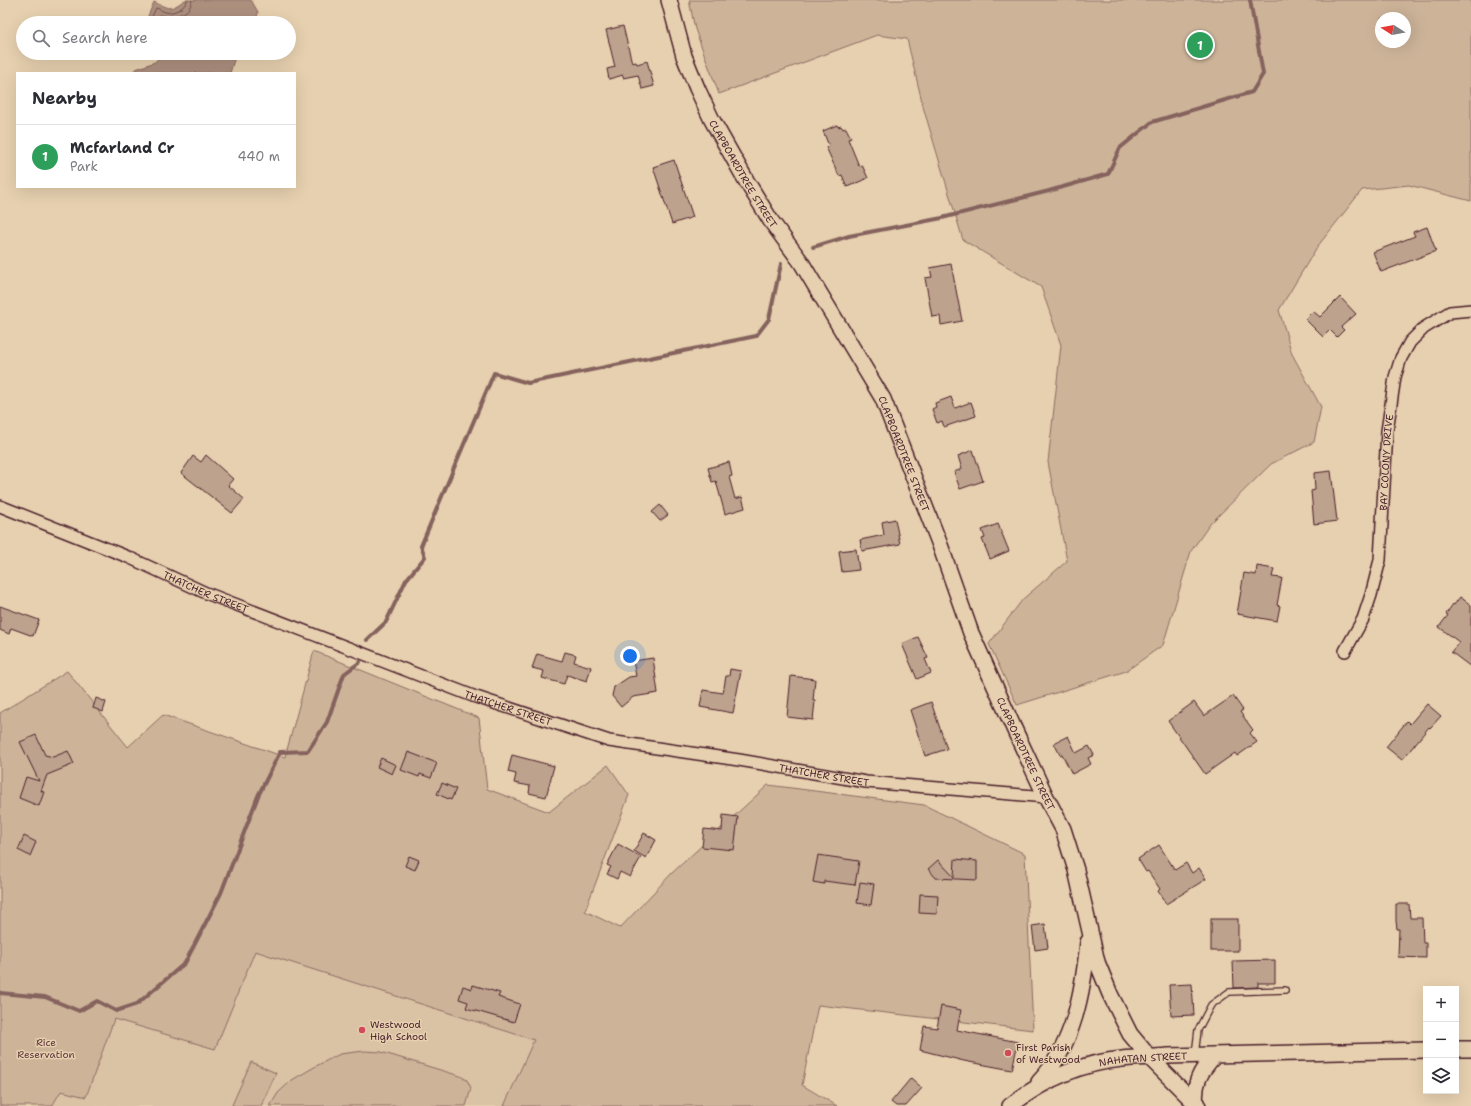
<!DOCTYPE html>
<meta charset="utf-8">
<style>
:root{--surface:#fff;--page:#f7f7f7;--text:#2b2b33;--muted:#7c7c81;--line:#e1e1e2;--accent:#ea580c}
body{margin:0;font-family:"Shantell Sans",sans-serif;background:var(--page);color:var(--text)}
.controls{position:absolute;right:12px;bottom:12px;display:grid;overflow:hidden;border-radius:0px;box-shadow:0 4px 16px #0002}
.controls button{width:36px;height:36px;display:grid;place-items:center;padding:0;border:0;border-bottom:1px solid var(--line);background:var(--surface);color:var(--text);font:20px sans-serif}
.compass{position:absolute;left:1375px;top:12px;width:36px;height:36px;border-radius:50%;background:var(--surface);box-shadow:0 4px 16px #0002;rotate:281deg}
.you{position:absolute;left:630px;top:656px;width:14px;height:14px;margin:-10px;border:3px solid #fff;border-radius:50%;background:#1a73e8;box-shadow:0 0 0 6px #1a73e833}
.badge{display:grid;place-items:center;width:26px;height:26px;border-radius:50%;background:var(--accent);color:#fff;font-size:13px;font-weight:700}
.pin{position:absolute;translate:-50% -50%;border:2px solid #fff;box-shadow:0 1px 4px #0006}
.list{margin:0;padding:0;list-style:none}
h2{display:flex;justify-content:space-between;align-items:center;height:52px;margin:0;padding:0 16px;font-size:17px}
h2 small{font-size:13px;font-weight:400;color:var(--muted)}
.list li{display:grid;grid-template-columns:26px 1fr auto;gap:12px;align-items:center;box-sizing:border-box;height:64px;padding:0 16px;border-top:1px solid var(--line)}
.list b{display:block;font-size:15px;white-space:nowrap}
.list p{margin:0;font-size:13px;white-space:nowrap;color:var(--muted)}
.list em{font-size:13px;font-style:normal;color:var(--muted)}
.icon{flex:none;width:22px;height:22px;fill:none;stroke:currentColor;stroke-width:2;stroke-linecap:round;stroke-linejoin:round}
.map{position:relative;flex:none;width:1471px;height:1106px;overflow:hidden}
.search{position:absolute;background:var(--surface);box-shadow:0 4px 16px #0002;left:16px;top:16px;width:280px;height:44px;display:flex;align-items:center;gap:10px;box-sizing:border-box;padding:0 14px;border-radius:22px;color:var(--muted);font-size:15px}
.panel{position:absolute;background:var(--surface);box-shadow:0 4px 16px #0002;left:16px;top:72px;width:280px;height:116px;border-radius:0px}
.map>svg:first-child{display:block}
.built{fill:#dac2a5}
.green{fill:#cdb499;stroke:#8c6a62;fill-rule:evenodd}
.water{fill:#ad8f7e;stroke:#85625d}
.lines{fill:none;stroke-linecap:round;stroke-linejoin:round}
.shore{stroke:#724c4c;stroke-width:1}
.stream{stroke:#85625d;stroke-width:4}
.building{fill:#bda28d;stroke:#4a1f2b}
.lane-casing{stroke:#4a1f2b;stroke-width:8}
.street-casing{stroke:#4a1f2b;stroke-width:14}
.secondary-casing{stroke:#4a1f2b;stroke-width:18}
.lane{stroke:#e6d0af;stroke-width:5.5}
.street{stroke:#e6d0af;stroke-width:11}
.secondary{stroke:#e6d0af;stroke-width:15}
.poi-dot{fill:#d1495b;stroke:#e6d0af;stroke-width:1.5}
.labels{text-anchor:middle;stroke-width:3;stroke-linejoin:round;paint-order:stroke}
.street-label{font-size:10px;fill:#4a1f2b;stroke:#e6d0af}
.poi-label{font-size:10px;fill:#4a1f2b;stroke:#e6d0af;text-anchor:start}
.park-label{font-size:10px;fill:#5e353c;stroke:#e6d0af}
</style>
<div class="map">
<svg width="1471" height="1106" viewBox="0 0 1471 1106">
<rect width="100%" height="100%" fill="#e6d0af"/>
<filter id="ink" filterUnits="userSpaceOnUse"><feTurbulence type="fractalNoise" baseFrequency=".025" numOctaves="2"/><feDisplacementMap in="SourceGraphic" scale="8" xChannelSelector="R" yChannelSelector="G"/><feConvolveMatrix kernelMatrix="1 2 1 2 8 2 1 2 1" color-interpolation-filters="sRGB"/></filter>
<g filter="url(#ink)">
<polygon class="built" points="255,951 534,1040 504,1106 52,1106 61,1091 86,1097 114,1019 215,1049"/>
<g class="green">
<path d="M689 0H1471V201L1409 185 1362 190 1317 247 1279 310 1292 354 1321 407 1314 442 1271 464 1210 524 1191 551 1163 645 1126 671 1017 705 989 644 1023 599 1067 561 1048 462 1061 345 1041 287 963 240 924 110 907 39 877 35 719 94 695 29ZM1381 18H1405V42H1381Z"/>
<polygon points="314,651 479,718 487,789 549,812 608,765 629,795 585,911 620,928 672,873 768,785 924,805 1025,854 1033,1030 818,1005 802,1085 837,1106 504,1106 534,1040 255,951 215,1049 114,1019 86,1097 61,1091 52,1106 0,1106 0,713 67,671 128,747 163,715 285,757"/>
<polygon points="364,1051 381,1052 460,1076 467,1080 471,1088 466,1106 270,1106 278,1093 292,1080 318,1065 340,1054"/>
<polygon points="251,1062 276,1073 261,1106 235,1106 232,1105"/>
</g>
<g class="water">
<path d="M185 0H251L258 12 256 23H145L154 2C171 10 170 10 185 0Z"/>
<polygon points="163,53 240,53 234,60 230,73 131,73 136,69 155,62"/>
</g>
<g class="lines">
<g class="shore">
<path d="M149 23 156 8C160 9 162 11 165 12 173 14 186 8 187 0"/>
<path d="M154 23 159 15C171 18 191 16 192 0"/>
</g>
<g class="stream">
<polyline points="813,247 849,236 942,218 1049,191 1108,174 1120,148 1152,122 1252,92 1263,74 1250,0"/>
<polyline points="367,640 386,622 406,580 425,557 421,546 494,373 528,383 756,336 769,319 781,264"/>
<polyline points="0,993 45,997 79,1011 97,1001 116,1011 137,1004 185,963 221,893 258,796 280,752 308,751 327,722 344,674 360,662"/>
</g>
</g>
<g class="building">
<polygon points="623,26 632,63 636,62 637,64 647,61 654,86 642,89 638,75 623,78 623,75 609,79 607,69 615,67 606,30"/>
<polygon points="837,125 838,127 841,126 843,129 846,128 851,138 848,139 859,166 862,165 868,178 847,187 842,175 839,176 826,147 829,146 823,131"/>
<polygon points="674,160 693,217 672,224 653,167"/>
<polygon points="1427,227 1436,251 1381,272 1373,252 1415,236 1413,232"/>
<polygon points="951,264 962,321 941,325 940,316 932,317 925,278 932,277 930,268"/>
<polygon points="1340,297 1356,314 1341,327 1344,330 1337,337 1330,330 1323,337 1305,319 1313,311 1320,317"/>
<polygon points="951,397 955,408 971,402 976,416 944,427 942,421 937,423 932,409 936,407 935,403"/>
<polygon points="973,450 983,481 960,489 954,472 962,469 958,456"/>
<polygon points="206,455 233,479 228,485 244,499 232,513 181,473 193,456 201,462"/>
<polygon points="729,462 732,476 729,477 735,499 742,497 745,508 725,514 716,481 712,482 708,468"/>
<polygon points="1331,471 1337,521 1314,524 1311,491 1315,490 1314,473"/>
<polygon points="660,505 668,515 660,521 652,512"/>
<polygon points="895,519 900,544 862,551 860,540 884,535 882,522"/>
<polygon points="998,524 1009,551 990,559 982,539 985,538 982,530"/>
<polygon points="856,549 859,570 842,572 839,551"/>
<polygon points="1257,566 1274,569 1272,577 1282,578 1277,605 1280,606 1277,621 1237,614 1244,573 1256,575"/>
<polygon points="1460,597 1471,605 1471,667 1451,652 1459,642 1439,627 1448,615 1446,614 1453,604 1454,605"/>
<polygon points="0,606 39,620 33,636 11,628 9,634 0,630"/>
<polygon points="918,637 928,658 925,659 931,673 917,679 902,644"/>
<polygon points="565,652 576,655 574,662 591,667 587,681 567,675 564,684 542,678 544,671 532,668 537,654 562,661"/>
<polygon points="653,658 658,693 633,697 621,707 612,696 614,687 629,677 636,676 633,661"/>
<polygon points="730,669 741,671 733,713 700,707 703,690 723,693 726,676 729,676"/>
<polygon points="791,676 815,679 813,701 815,701 813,720 787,717"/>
<polygon points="1233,696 1243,710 1240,712 1253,730 1250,733 1257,742 1237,756 1235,753 1205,774 1168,721 1194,702 1204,716"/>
<polygon points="96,698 106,702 103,712 93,708"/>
<polygon points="931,702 947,749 925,756 910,710"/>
<polygon points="1427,704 1441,716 1430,728 1429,727 1402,760 1386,747 1407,721 1410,724"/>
<polygon points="36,735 45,755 53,757 68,751 74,764 47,775 41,791 44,792 39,806 19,798 26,777 39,781 20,742"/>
<polygon points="1068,736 1076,753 1089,746 1094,755 1088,758 1091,764 1072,774 1062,754 1060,755 1054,743"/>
<polygon points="408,752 437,763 431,778 420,774 419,777 401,770"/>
<polygon points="512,755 554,766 546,797 529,793 530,786 514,783 516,774 508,772"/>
<polygon points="381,758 396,765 392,774 377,767"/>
<polygon points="442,783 456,789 451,800 437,794"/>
<polygon points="723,815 738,817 734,850 702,847 704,829 722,831"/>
<polygon points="644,833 656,840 646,858 634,851"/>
<polygon points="24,836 36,842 30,856 18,850"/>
<polygon points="618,844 641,857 630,877 620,872 617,879 607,874 611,867 607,865"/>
<polygon points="1159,845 1175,870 1186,863 1192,873 1199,868 1206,879 1166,904 1158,891 1160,889 1148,871 1146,872 1138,859"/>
<polygon points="818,855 859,861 855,885 824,881 824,884 813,882"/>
<polygon points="409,856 419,860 415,870 405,866"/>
<polygon points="955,859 977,861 977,880 936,878 928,869 938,860 954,877"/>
<polygon points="860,882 874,884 871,905 857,903"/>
<polygon points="920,894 938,895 937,914 919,913"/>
<polygon points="1396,904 1409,904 1410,918 1422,918 1423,943 1426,943 1426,958 1398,957 1399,929 1397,929 1396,921"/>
<rect x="1211" y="919" width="27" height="32"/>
<polygon points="1045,924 1048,948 1035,950 1032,926"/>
<polygon points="1275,960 1275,983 1258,983 1258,987 1234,988 1233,961"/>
<polygon points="1192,984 1194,1015 1171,1016 1169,985"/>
<polygon points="473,985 500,993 498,997 520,1004 514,1022 466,1008 468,1002 459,999 463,986 472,989"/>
<polygon points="941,1006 961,1010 957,1030 1018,1042 1012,1070 964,1061 920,1050 924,1026 937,1028"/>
<polygon points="911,1078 922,1088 906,1106 896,1106 891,1102"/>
</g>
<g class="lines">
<g class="lane-casing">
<polyline id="lane" points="1195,1055 1198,1030 1211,1005 1229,992 1285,990"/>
</g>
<g class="street-casing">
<g id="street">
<path id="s1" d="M0 506 128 557 206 593 473 696 609 741 739 760 866 782 1046 797"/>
<path id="s2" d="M1345 651 1363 619 1371 595 1380 560 1387 431 1395 377 1401 358 1410 342 1424 328 1450 312 1471 310"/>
</g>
</g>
<g class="secondary-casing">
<g id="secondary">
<path id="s3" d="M669 0 684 56 697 88 712 120 747 182 771 221 801 262 883 399 940 545 971 633 1016 733 1046 797 1063 829 1076 870 1097 962 1110 994 1130 1034 1150 1058 1198 1106"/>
<polyline points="1456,1049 1471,1049"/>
<path d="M1039 1082C1074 1045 1083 991 1088 942"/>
<path d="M1196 1105C1193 1084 1200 1071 1215 1055"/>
<path id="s4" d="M1010 1106C1043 1080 1081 1063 1122 1059 1137 1057 1153 1058 1168 1056L1426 1050"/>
</g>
</g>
<use href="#lane" class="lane"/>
<use href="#street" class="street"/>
<use href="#secondary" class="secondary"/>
</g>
</g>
<g class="poi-dot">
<circle cx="362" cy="1030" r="4"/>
<circle cx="1008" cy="1053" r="4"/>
</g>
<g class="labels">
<g class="street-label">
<text dy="4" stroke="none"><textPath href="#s3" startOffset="190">CLAPBOARDTREE STREET</textPath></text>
<text dy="4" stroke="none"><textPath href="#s3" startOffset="514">CLAPBOARDTREE STREET</textPath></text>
<text dy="4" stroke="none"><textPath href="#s2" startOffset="196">BAY COLONY DRIVE</textPath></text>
<text dy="4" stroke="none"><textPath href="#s1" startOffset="223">THATCHER STREET</textPath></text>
<text dy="4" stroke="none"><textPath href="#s1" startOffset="547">THATCHER STREET</textPath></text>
<text dy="4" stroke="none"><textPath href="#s3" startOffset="838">CLAPBOARDTREE STREET</textPath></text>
<text dy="4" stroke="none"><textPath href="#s1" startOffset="871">THATCHER STREET</textPath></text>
<text dy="4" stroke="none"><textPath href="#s4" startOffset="144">NAHATAN STREET</textPath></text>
</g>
<g class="poi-label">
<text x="370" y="1028">Westwood<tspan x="370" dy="12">High School</tspan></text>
<text x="1016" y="1051">First Parish<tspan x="1016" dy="12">of Westwood</tspan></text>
</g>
<g class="park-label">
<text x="46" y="1046">Rice<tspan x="46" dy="12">Reservation</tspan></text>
</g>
</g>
</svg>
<div class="controls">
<button>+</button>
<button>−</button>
<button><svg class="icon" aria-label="layers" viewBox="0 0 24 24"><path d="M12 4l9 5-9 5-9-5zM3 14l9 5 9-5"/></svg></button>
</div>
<svg class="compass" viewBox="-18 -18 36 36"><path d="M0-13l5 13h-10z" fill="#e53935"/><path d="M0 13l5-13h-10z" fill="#7c7c81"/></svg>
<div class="you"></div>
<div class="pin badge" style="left:1200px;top:45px;background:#2e9e5b">1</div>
<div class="search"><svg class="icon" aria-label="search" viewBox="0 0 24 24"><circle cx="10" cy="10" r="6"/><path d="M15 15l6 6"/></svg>Search here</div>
<section class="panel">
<h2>Nearby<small></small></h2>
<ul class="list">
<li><span class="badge" style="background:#2e9e5b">1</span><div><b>Mcfarland Cr</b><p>Park</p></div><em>440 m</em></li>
</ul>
</section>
</div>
